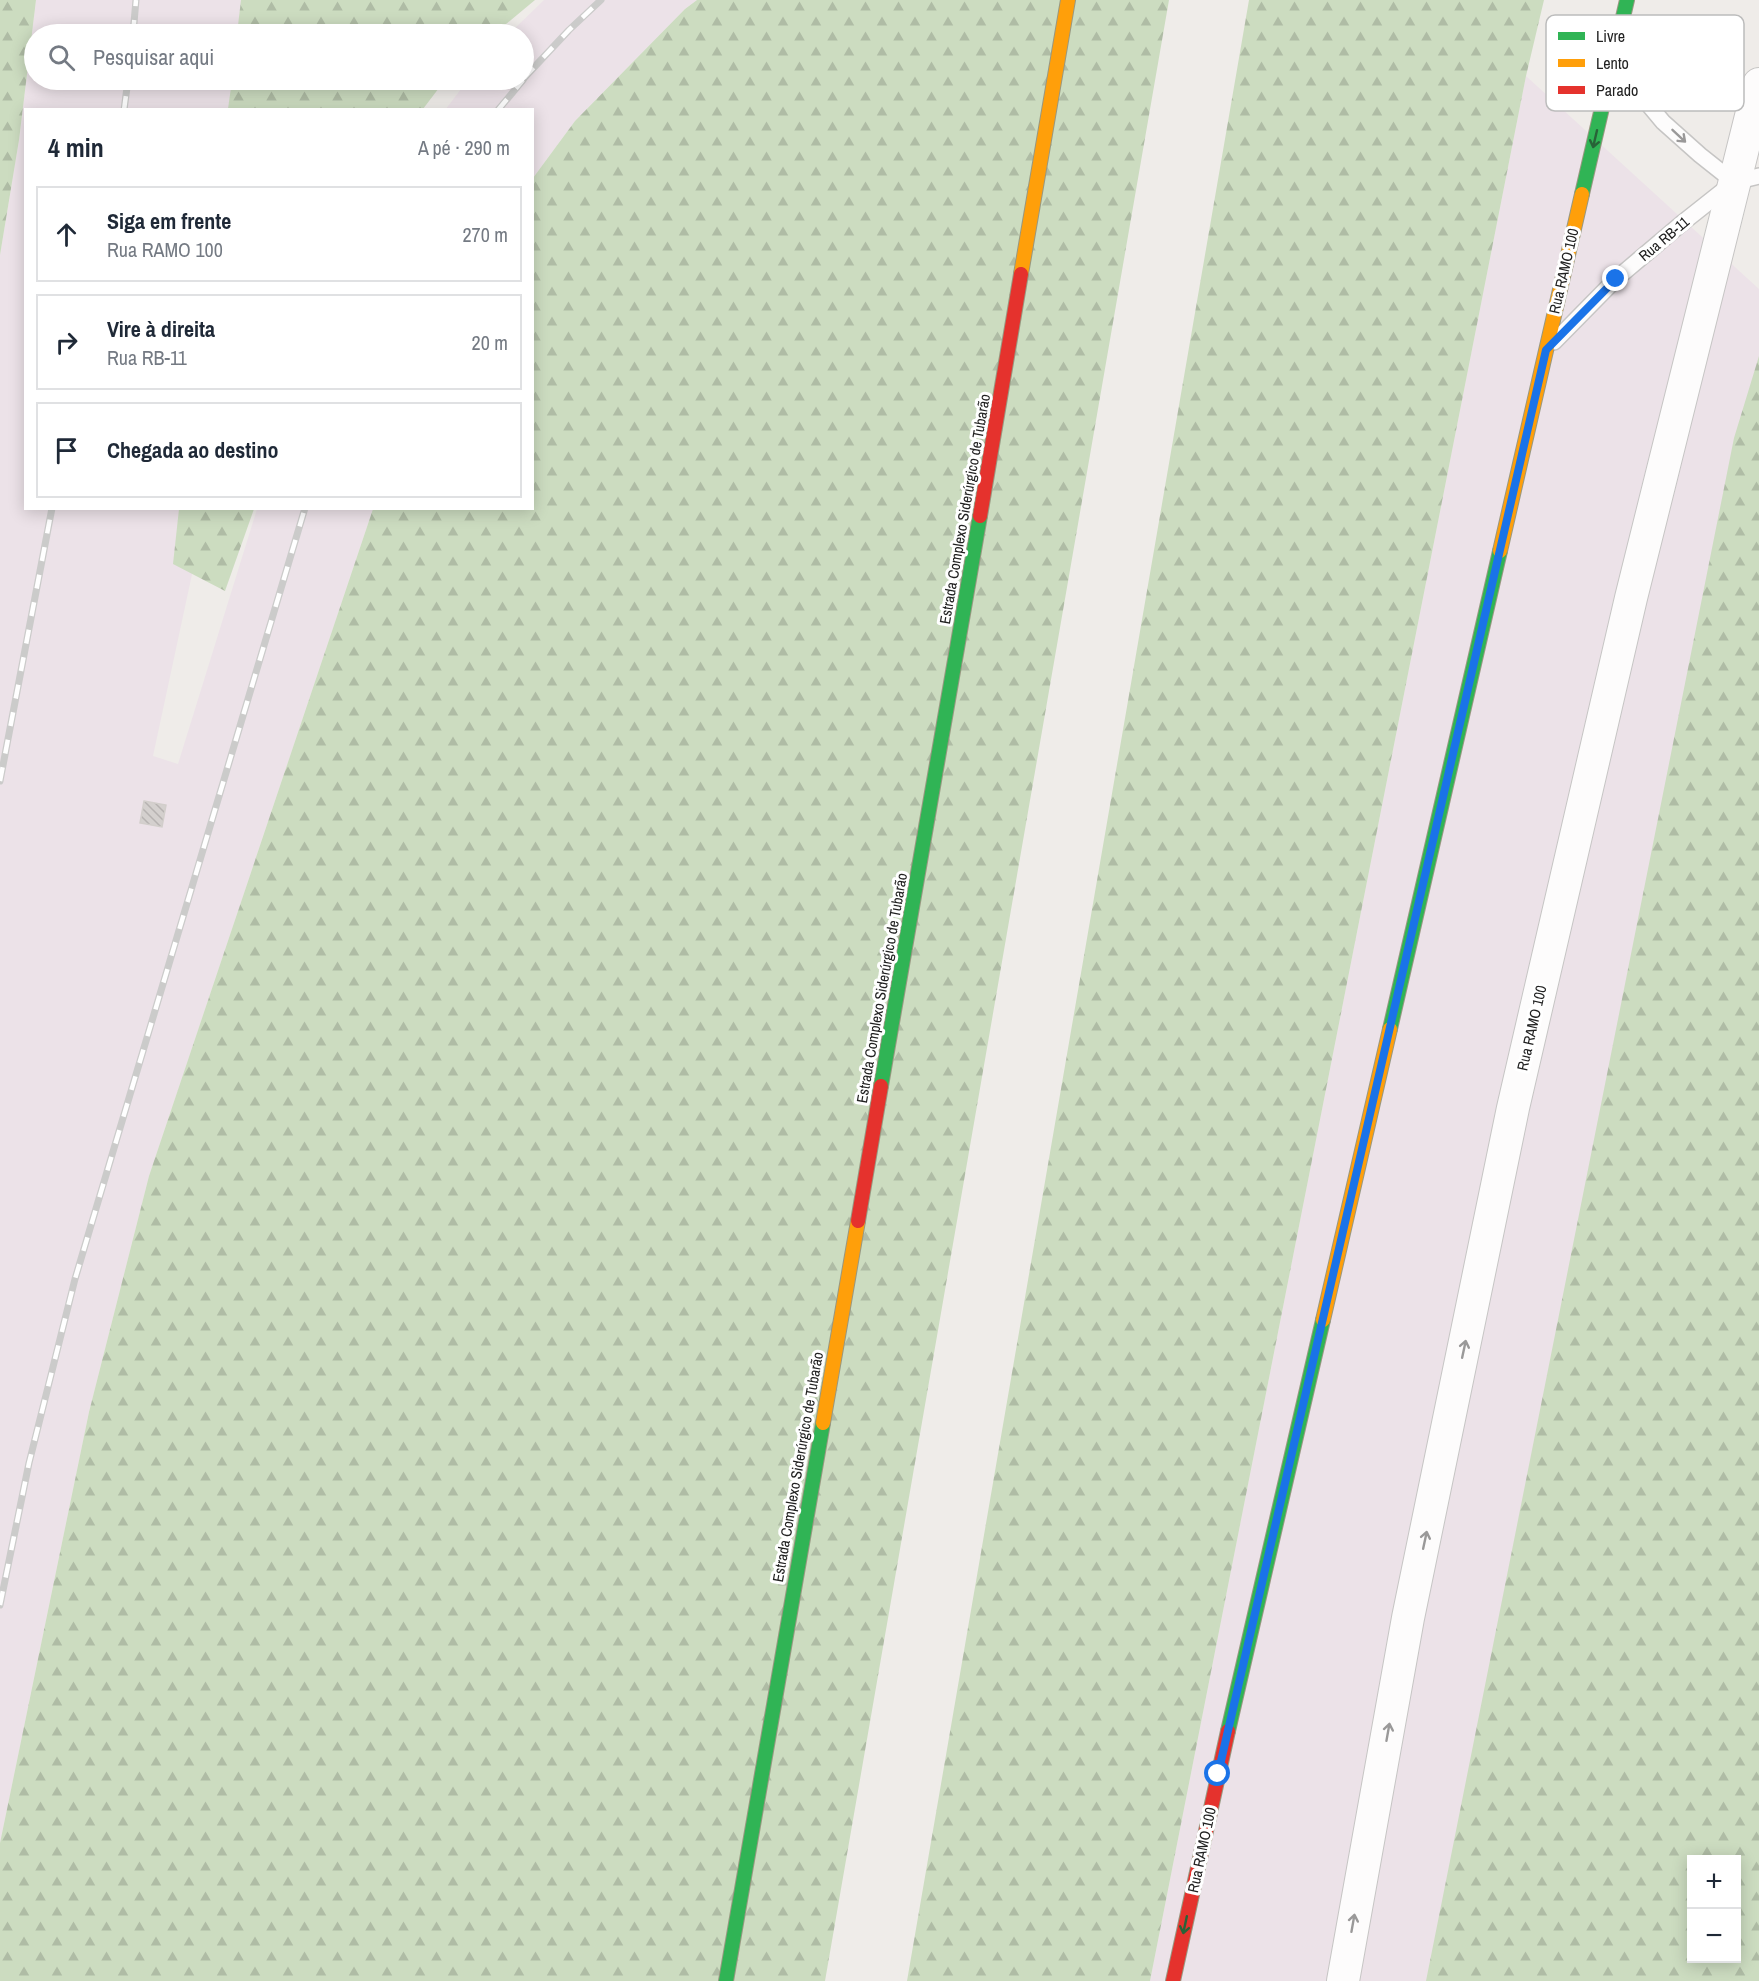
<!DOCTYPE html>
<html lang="pt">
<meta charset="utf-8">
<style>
:root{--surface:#fff;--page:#f2f2f3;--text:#1f2937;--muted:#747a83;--line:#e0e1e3}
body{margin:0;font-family:"Archivo Narrow",sans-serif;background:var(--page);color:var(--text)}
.controls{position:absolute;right:18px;bottom:18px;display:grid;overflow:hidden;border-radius:0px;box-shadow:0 3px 15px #0003}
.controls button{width:54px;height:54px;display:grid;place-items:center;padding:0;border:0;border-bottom:2px solid var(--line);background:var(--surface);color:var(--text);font:30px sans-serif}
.stop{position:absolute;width:18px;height:18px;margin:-14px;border:4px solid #1a73e8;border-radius:50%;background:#fff}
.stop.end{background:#1a73e8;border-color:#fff;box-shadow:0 2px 6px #0008}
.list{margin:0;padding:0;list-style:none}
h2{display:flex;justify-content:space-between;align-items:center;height:78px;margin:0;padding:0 24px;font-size:26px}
h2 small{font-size:20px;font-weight:400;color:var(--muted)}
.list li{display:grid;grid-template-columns:39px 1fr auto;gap:18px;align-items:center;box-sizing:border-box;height:96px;margin:0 12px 12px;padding:0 12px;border:2px solid var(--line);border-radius:0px}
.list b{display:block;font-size:22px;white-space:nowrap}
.list p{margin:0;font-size:20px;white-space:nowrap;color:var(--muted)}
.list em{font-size:20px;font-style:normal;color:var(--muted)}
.icon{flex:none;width:33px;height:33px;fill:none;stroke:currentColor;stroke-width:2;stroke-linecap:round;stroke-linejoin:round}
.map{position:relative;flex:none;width:1759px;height:1981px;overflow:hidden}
.search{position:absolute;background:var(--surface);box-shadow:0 3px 15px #0003;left:24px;top:24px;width:510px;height:66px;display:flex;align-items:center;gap:15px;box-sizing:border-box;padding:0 21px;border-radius:33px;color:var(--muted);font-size:22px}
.panel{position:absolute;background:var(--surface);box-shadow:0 3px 15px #0003;left:24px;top:108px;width:510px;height:402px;border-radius:0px}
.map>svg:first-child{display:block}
.industrial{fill:#ece2e8;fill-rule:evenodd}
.forest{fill:url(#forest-firs);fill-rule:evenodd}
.building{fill:url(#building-back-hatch);stroke:#d2cecb;stroke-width:1.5}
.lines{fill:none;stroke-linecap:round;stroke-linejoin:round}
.lane-casing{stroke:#c6c5c4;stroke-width:18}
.street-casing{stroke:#c6c5c4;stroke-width:34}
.fast-casing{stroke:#989881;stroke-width:16}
.slow-casing{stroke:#989881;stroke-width:16}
.jam-casing{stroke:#989881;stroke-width:16}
.lane{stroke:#fdfcfc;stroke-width:15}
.street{stroke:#fdfcfc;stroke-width:32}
.fast{stroke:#30b455;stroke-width:14}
.slow{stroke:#ff9f0a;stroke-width:14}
.jam{stroke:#e5322d;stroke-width:14}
.rail-casing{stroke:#cbcbca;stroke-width:7}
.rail{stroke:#fff;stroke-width:4.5;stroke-dasharray:14;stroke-linecap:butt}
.oneway{stroke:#9a9999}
.oneway2{stroke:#286338}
.route{stroke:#1a73e8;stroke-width:8}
.labels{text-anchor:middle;stroke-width:6;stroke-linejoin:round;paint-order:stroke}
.street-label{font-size:15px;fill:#212121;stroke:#fff}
.key{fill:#fff;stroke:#bcbcbc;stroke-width:1.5}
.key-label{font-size:16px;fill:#212121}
</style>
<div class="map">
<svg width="1759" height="1981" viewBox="0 0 1759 1981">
<defs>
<pattern id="forest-firs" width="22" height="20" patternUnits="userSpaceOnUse" patternTransform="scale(1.5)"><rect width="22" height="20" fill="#ccdcc0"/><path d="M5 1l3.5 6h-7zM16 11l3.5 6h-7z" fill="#afbca5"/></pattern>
<pattern id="building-back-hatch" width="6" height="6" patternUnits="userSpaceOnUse" patternTransform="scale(1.5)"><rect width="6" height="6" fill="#d4d0ce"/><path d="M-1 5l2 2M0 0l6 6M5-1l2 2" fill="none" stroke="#b6b2b1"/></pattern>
</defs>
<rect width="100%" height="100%" fill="#efece9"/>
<g class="industrial">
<polygon points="36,0 289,0 284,34 34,34 34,80 277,80 273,109 26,110 26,508 206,509 153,756 178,764 257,509 373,509 149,1176 89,1412 0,1843 0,255 19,140"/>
<polygon points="544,0 697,0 685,9 575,121 533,178 532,110 445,110 468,80 524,80 524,34 509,34"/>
<path d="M1526 76 1759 289V1981H1150ZM1692 1860H1736V1958H1692Z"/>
</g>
<g class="forest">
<polygon points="0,0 36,0 19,140 0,255"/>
<polygon points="241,0 535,0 494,34 237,34"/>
<polygon points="697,0 1169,0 825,1981 0,1981 0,1843 89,1412 149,1176 373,509 532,508 533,178 575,121 685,9"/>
<polygon points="1249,0 1544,0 1526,76 1150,1981 907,1981"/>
<polygon points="232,80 445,80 423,109 228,109"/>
<path d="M1759 356V1981H1426L1734 438ZM1692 1860H1736V1958H1692Z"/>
<polygon points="179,509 254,509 225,591 173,564"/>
</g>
<polygon class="building" points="144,801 166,805 162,827 140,823"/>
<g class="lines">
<g class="lane-casing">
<g id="lane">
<polyline points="1613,62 1663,122 1700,155 1734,182"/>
<polyline points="1554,342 1616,279 1681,224 1734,182 1759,176"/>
</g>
</g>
<g class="street-casing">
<polyline id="street" points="1343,1981 1408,1618 1513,1108 1631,598 1759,84"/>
</g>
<g class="fast-casing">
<g id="fast">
<polyline points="1582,194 1627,0"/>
<polyline points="1390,1029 1500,551"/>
<polyline points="881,1086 980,516"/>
<polyline points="1228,1731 1323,1320"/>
<polyline points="726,1981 823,1423"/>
</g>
</g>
<g class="slow-casing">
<g id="slow">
<polyline points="1021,274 1068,0"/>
<polyline points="1500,551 1582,194"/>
<polyline points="1323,1320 1390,1029"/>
<polyline points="823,1423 858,1221"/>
</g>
</g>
<g class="jam-casing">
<g id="jam">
<polyline points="980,516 1021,274"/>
<polyline points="858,1221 881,1086"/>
<polyline points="1173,1981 1228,1731"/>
</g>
</g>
<use href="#lane" class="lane"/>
<use href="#street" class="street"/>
<use href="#fast" class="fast"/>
<use href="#slow" class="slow"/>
<use href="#jam" class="jam"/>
<g class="rail-casing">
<g id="rail">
<polyline points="133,34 136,0"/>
<polyline points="524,78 569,30 601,0"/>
<polyline points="124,110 128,80"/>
<polyline points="498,110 523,80"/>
<polyline points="0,781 52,508"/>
<polyline points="0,1605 29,1463 75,1279 305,508"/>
</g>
</g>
<use href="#rail" class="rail"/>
</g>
<defs><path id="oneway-shaft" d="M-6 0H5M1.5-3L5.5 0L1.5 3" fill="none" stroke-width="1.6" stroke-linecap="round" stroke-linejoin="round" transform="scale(1.5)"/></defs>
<g class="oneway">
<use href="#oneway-shaft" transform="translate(1679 136) rotate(43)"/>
<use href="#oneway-shaft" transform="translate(1464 1349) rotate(-78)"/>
<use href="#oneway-shaft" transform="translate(1425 1540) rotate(-78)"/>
<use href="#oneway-shaft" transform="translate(1388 1732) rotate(-80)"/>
<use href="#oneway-shaft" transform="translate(1353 1923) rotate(-80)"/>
</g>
<g class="oneway2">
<use href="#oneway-shaft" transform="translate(1595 139) rotate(103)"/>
<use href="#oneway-shaft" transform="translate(1185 1925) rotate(102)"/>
</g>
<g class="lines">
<polyline class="route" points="1218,1774 1546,350 1616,279"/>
</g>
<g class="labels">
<g class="street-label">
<text transform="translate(1664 239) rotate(-40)" y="5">Rua RB-11</text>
<text transform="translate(1564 271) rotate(-77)" y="5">Rua RAMO 100</text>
<text transform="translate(965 509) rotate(-80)" y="5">Estrada Complexo Siderúrgico de Tubarão</text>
<text transform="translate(882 988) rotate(-80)" y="5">Estrada Complexo Siderúrgico de Tubarão</text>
<text transform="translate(1532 1028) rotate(-77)" y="5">Rua RAMO 100</text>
<text transform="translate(798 1467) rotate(-80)" y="5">Estrada Complexo Siderúrgico de Tubarão</text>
<text transform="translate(1202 1850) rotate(-78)" y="5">Rua RAMO 100</text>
</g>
</g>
<rect x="1546" y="15" width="198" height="96" rx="9" class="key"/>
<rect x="1558" y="32" width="27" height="8" fill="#30b455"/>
<rect x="1558" y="59" width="27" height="8" fill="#ff9f0a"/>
<rect x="1558" y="86" width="27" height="8" fill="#e5322d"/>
<g class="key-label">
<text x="1596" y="42">Livre</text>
<text x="1596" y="69">Lento</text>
<text x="1596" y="96">Parado</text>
</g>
</svg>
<div class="controls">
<button>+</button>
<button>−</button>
</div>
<div class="stop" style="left:1218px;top:1774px"></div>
<div class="stop end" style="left:1616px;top:279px"></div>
<div class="search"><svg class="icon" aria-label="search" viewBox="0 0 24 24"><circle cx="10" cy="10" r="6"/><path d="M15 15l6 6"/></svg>Pesquisar aqui</div>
<section class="panel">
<h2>4 min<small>A pé · 290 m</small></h2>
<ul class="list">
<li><svg class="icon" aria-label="ahead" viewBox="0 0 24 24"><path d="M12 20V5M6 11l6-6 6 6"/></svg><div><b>Siga em frente</b><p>Rua RAMO 100</p></div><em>270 m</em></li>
<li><svg class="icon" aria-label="right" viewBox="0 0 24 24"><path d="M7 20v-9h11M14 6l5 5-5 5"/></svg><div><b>Vire à direita</b><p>Rua RB-11</p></div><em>20 m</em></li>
<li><svg class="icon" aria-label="arrive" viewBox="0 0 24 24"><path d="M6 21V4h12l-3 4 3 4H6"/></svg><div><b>Chegada ao destino</b></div></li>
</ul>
</section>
</div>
